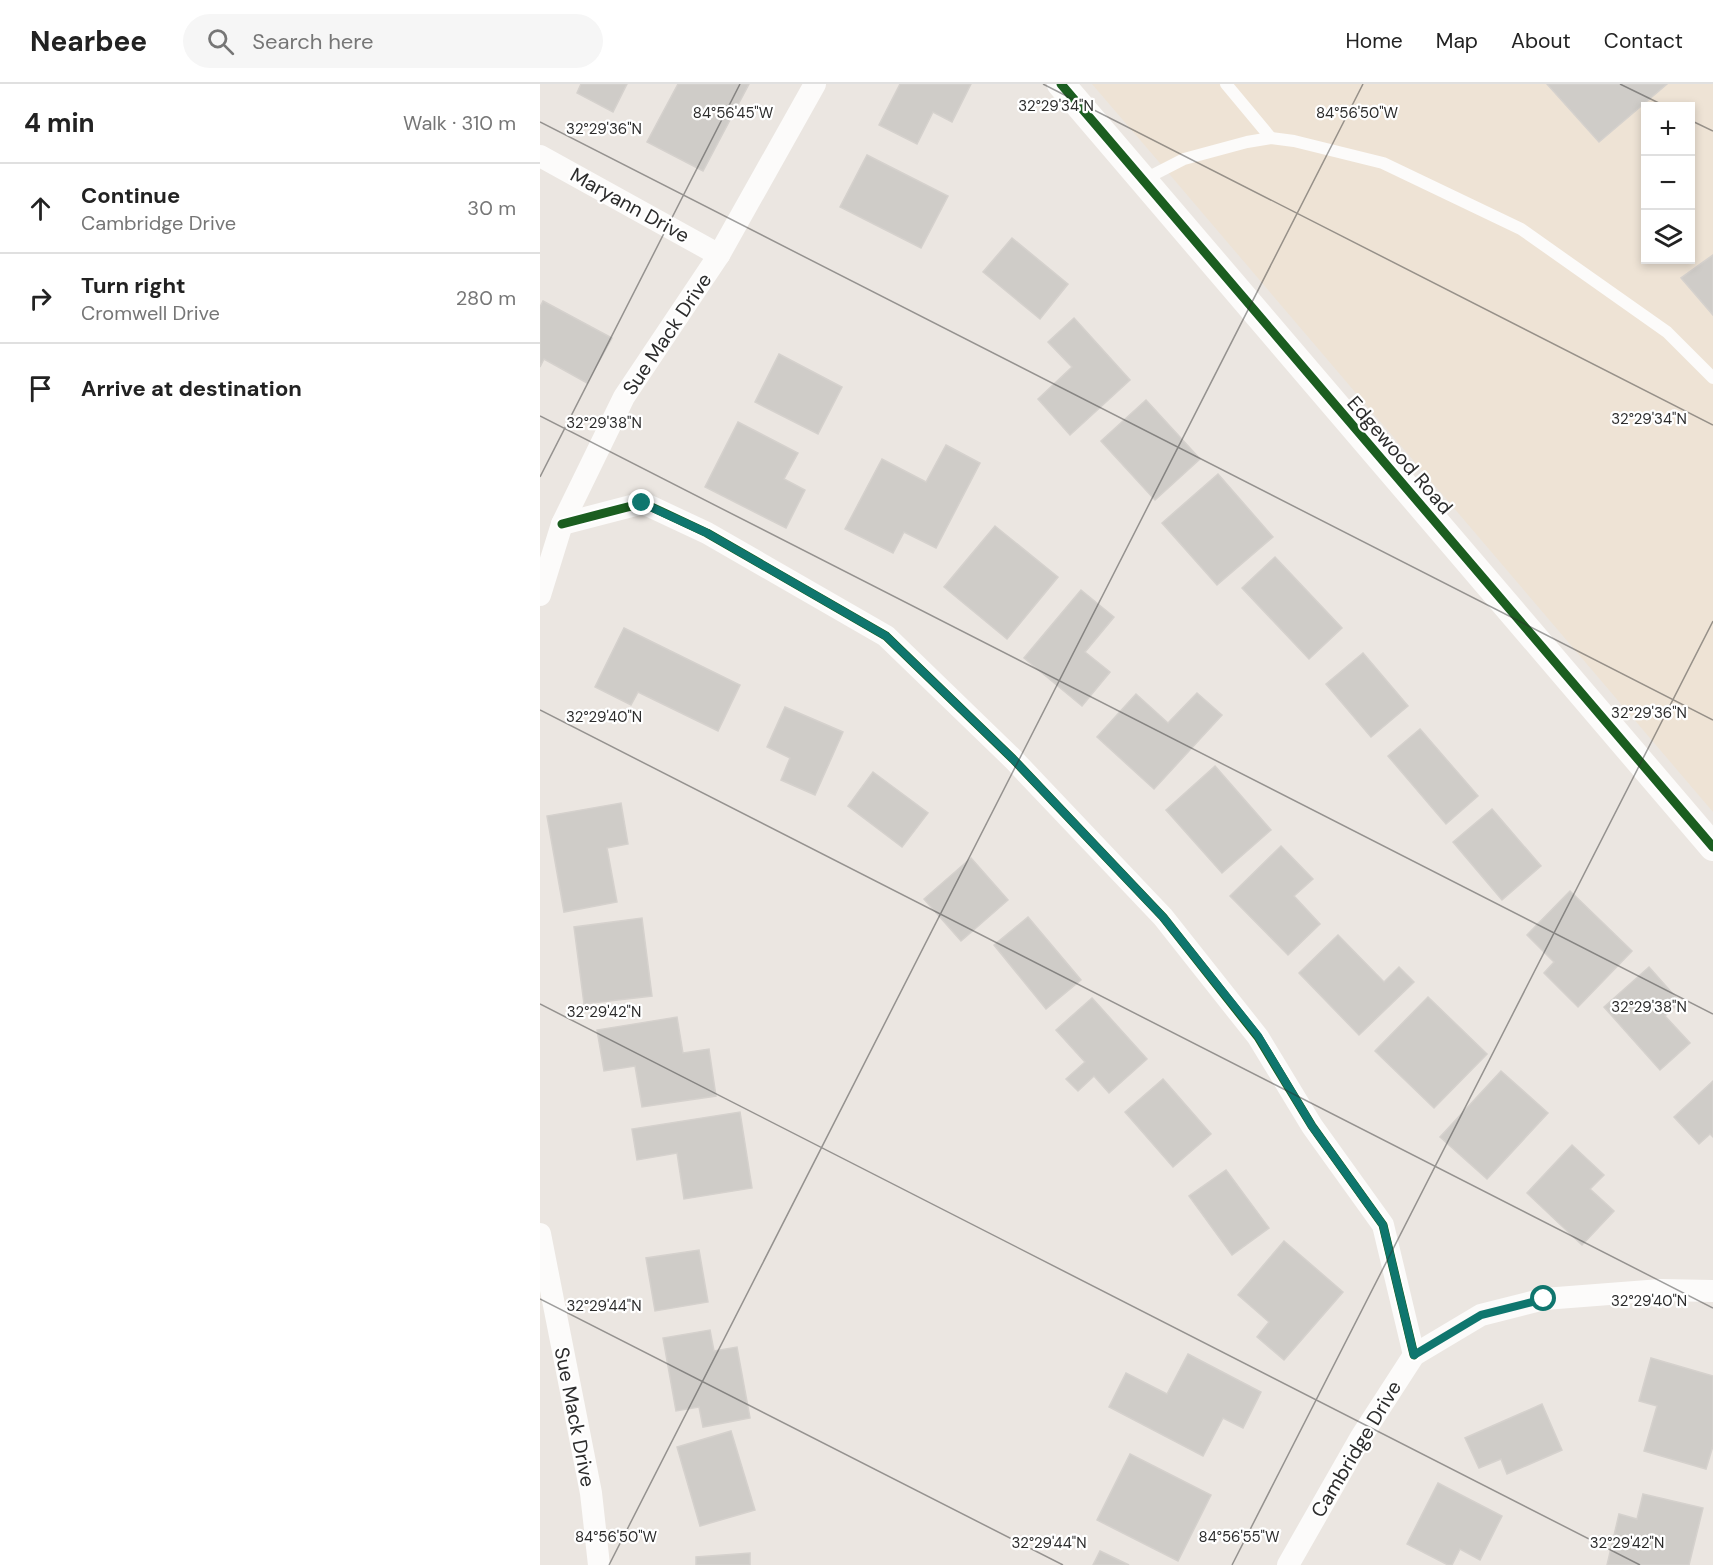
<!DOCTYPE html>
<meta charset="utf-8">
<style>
:root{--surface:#fff;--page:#f6f6f6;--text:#222;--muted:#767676;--line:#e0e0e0}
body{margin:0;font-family:"DM Sans",sans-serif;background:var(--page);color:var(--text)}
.controls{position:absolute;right:18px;top:18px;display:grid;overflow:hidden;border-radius:0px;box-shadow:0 3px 9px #0003}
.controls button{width:54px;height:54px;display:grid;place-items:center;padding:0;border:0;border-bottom:2px solid var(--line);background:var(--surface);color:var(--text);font:30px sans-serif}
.stop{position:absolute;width:18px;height:18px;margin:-14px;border:4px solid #0f766e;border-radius:50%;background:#fff}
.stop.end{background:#0f766e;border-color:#fff;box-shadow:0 2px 6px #0008}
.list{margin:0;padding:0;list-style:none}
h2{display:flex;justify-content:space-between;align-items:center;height:78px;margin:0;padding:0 24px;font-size:26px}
h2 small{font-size:20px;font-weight:400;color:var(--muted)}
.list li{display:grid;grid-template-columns:39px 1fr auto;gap:18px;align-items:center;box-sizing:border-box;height:90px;padding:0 24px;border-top:2px solid var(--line)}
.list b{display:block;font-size:22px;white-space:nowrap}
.list p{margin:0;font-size:20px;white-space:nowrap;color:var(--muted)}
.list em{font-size:20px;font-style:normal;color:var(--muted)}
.icon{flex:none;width:33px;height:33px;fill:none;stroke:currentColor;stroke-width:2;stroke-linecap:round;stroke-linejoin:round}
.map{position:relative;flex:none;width:1173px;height:1481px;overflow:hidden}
header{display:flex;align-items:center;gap:36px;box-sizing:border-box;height:84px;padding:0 30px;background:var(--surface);border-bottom:2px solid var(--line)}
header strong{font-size:28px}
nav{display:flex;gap:33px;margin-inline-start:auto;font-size:21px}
.search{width:420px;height:54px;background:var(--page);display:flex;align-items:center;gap:15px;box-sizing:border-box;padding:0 21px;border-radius:33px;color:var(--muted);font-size:22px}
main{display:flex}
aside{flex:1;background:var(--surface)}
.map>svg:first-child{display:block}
.education{fill:#eee3d5;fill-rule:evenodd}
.building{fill:#cfccc8;stroke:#d5d1cd;stroke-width:1.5}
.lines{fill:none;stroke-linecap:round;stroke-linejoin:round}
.service{stroke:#fcfbfa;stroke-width:12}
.minor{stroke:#fcfbfa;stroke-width:22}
.tertiary{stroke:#fcfbfa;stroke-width:28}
.cycleway-casing{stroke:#fff;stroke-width:13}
.cycleway{stroke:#1b5e20;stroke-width:9}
.route{stroke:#0f766e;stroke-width:8}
.ticks{fill:none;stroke:#2c2c2c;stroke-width:1.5;stroke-opacity:0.45}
.labels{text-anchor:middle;stroke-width:4.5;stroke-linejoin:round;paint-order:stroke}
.street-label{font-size:20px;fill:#2c2c2c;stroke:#fff}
.ticks-label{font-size:15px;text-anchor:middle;fill:#2c2c2c;stroke:#fff;stroke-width:4.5;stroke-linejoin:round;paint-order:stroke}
</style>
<header>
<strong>Nearbee</strong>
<div class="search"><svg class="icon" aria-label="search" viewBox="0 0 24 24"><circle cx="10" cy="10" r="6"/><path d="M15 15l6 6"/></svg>Search here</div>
<nav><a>Home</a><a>Map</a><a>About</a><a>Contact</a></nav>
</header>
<main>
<aside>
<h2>4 min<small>Walk · 310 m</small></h2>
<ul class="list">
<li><svg class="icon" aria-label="ahead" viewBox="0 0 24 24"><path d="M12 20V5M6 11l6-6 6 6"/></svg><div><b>Continue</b><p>Cambridge Drive</p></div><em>30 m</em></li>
<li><svg class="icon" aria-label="right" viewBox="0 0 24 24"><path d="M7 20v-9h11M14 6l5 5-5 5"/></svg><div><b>Turn right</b><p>Cromwell Drive</p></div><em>280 m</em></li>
<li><svg class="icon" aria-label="arrive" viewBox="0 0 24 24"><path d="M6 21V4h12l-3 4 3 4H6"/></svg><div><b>Arrive at destination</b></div></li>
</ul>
</aside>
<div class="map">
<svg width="1173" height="1481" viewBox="0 0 1173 1481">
<rect width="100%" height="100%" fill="#ebe6e1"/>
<path class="education" d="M552 0H1173V728L625 85ZM1106 22H1150V176H1106Z"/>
<g class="building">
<polygon points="41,0 87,0 73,28 37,9"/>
<polygon points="138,0 209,0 163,87 107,58"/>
<polygon points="360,0 431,0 412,38 393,28 377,60 339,41"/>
<polygon points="1007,0 1127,0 1059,58"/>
<polygon points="327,71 408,112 381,164 300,123"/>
<polygon points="472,154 528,200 500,235 443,188"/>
<polygon points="1173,171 1173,231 1141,194"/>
<polygon points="3,217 72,254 47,299 4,275 0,283 0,223"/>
<polygon points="534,234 590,296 530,351 498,315 532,283 508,258"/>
<polygon points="239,270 302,303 278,350 215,318"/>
<polygon points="606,316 660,375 615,416 561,357"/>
<polygon points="198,338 258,369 244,395 265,406 246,444 165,403"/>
<polygon points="406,361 440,379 396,464 364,448 353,469 305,445 342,375 386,398"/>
<polygon points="678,390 733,453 677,501 622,439"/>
<polygon points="455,442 518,493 467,555 404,503"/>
<polygon points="735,473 802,544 769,575 702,504"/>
<polygon points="541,506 574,533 545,568 570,588 542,622 484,574"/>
<polygon points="84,544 200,601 178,647 98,608 91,621 55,603"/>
<polygon points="823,569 868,622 831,653 786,600"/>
<polygon points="657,609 682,631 614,705 557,653 596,610 628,639"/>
<polygon points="245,623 303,648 275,711 241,696 250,674 227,663"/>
<polygon points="880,645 938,712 906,740 848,672"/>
<polygon points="675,682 731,746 682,789 626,726"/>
<polygon points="333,688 388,729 362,763 308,722"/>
<polygon points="81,719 88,760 67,764 77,818 24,828 7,732"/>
<polygon points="952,725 1001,782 962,816 913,758"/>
<polygon points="741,762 773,795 754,812 780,840 748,871 690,812"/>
<polygon points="431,774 468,816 421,857 384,815"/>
<polygon points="1030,807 1092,867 1038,923 1004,889 1014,878 987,851"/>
<polygon points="488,833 541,896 506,925 454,861"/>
<polygon points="102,834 112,912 44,920 34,843"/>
<polygon points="798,851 844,898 859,883 874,898 819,951 759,889"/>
<polygon points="1109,883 1140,918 1125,932 1150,959 1120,986 1064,923"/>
<polygon points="888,913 947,970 894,1024 835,967"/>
<polygon points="552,914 607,975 569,1009 554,992 538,1007 526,995 545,978 516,946"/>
<polygon points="137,933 143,969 169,965 176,1012 102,1023 95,982 64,987 57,946"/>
<polygon points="961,987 1008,1029 947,1095 900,1053"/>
<polygon points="623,995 671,1050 633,1083 585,1028"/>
<polygon points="1173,997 1173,1053 1170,1050 1159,1060 1134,1033"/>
<polygon points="200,1028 212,1104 144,1115 137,1069 97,1076 92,1045"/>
<polygon points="1032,1061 1064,1091 1050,1105 1074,1127 1042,1161 987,1109"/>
<polygon points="686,1086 729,1144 692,1171 649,1112"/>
<polygon points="744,1157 803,1208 744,1276 717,1253 729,1238 698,1211"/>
<polygon points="159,1166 168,1218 115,1227 106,1174"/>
<polygon points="170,1246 174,1267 197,1263 210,1334 163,1343 159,1323 136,1327 123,1254"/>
<polygon points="648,1270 721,1308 703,1344 683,1334 663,1372 569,1323 586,1289 627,1310"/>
<polygon points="1111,1274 1173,1292 1173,1362 1166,1385 1104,1367 1117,1322 1099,1317"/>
<polygon points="1002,1320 1022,1366 967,1390 961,1375 939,1384 925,1354"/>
<polygon points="191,1347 215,1426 160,1442 137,1363"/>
<polygon points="590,1370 671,1411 638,1477 557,1436"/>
<polygon points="898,1399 962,1432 940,1476 920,1465 912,1481 908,1481 867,1460"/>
<polygon points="1103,1410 1163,1424 1149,1481 1067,1481 1079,1430 1097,1435"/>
<polygon points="560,1467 589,1481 553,1481"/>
<polygon points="210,1469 210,1481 156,1481 156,1473"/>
</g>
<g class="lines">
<g class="service">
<polyline points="686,0 731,54"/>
<polyline points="603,96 644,75 707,58 731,54 754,57 843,79 981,145 1127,248 1173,294"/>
</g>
<g class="minor">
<polyline points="0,72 179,171"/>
<polyline points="22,440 103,419 167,449 346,552 473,675 623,833 718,953 772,1042 843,1141 874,1271"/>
<polyline points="0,511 22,440 84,313 179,171 275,0"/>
<polyline points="0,1150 51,1409 59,1481"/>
<polyline points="748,1481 821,1353 874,1271 941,1231 1004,1215 1121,1206 1173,1207"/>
</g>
<polyline class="tertiary" points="521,0 1173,763"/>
<g class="cycleway-casing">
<g id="cycleway">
<polyline points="521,0 1173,763"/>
<polyline points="22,440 103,419 167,449 346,552 473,675 623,833 718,953 772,1042 843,1141 874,1271"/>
</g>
</g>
<use href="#cycleway" class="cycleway"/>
</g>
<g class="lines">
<polyline class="route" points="102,419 167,449 346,552 473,675 623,833 718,952 772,1042 843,1141 874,1271 941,1231 1004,1215"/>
</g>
<path class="ticks" d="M503 0 1173 341M1080 0 1125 22M1150 36 1173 47M0 38 1173 636M0 332 1173 930M0 393 200 0M0 626 1173 1224M0 920 1100 1481M0 1215 523 1481M69 1481 823 0M692 1481 1173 537"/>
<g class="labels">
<g class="street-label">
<text transform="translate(90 121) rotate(29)" y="7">Maryann Drive</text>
<text transform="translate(127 250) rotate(-56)" y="7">Sue Mack Drive</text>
<text transform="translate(860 371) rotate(49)" y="7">Edgewood Road</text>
<text transform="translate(35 1333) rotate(79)" y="7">Sue Mack Drive</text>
<text transform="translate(816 1365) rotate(-59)" y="7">Cambridge Drive</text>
</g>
</g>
<g class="ticks-label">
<text x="516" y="27">32°29'34"N</text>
<text x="193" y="34">84°56'45"W</text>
<text x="817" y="34">84°56'50"W</text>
<text x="64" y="50">32°29'36"N</text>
<text x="1109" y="340">32°29'34"N</text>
<text x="64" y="344">32°29'38"N</text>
<text x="1109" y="634">32°29'36"N</text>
<text x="64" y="638">32°29'40"N</text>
<text x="1109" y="928">32°29'38"N</text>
<text x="64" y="933">32°29'42"N</text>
<text x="1109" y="1222">32°29'40"N</text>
<text x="64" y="1227">32°29'44"N</text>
<text x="76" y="1458">84°56'50"W</text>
<text x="699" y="1458">84°56'55"W</text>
<text x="1087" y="1464">32°29'42"N</text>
<text x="509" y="1464">32°29'44"N</text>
</g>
</svg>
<div class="controls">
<button>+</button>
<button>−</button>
<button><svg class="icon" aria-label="layers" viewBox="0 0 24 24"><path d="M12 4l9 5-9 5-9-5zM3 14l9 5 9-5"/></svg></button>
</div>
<div class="stop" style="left:1004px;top:1215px"></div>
<div class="stop end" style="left:102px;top:419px"></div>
</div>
</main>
